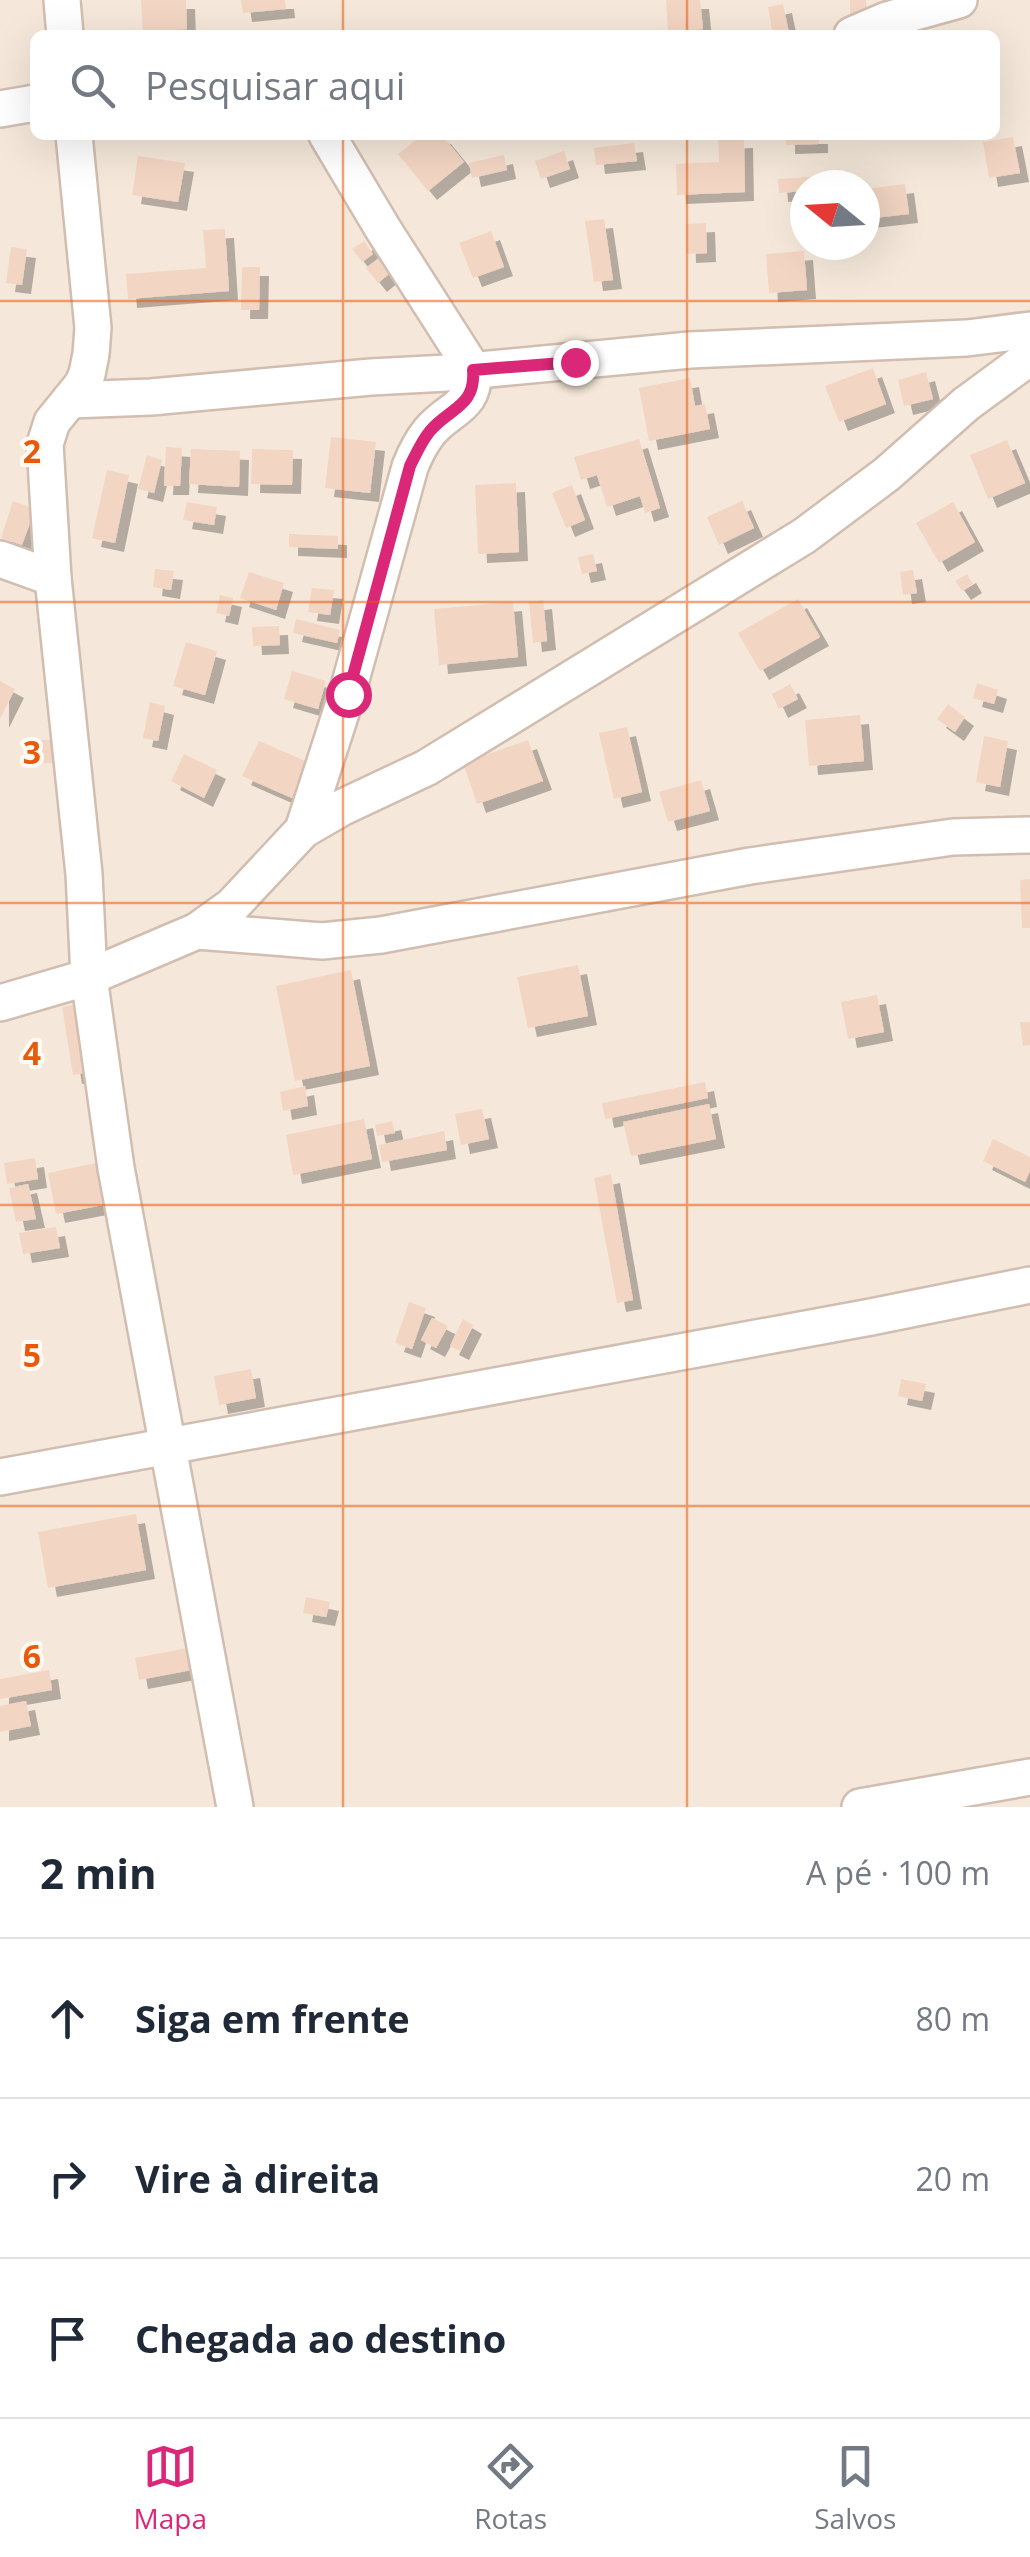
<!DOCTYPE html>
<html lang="pt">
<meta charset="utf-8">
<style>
:root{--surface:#fff;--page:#f2f2f3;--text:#1f2937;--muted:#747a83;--line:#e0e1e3;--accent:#db2777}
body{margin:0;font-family:"Open Sans",sans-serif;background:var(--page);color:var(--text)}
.compass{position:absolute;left:790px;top:170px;width:90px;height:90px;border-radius:50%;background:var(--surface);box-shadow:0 10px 40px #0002;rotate:288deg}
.stop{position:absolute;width:30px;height:30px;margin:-22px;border:8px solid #db2777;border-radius:50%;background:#fff}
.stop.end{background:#db2777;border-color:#fff;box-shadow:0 2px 10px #0008}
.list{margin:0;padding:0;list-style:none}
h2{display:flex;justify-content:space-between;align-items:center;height:130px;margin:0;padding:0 40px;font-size:42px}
h2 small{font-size:32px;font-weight:400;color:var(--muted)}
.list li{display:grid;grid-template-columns:65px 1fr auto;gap:30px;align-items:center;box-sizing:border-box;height:160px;padding:0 40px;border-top:2px solid var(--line)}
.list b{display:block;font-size:38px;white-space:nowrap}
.list em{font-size:32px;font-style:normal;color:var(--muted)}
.icon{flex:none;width:55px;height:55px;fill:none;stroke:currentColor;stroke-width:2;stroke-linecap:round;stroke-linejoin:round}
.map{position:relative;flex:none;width:1030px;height:1807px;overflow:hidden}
.search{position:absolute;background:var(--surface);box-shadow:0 10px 40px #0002;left:30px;right:30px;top:30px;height:110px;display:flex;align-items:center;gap:25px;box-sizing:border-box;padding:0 35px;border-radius:15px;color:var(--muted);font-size:38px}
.sheet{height:610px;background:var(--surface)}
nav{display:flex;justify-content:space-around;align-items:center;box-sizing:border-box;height:140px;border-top:2px solid var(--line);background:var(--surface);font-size:28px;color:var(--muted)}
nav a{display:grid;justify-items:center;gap:5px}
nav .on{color:var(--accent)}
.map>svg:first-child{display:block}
.residential{fill:#f5e8da;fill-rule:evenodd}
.building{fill:#f3d5c3;filter:url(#shadow)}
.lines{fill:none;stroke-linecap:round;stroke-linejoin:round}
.minor-casing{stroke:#d1beb0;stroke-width:40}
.minor{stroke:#fff;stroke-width:35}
.route{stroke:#db2777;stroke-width:12}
.grid{fill:none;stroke:#e8590c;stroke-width:2.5;stroke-opacity:0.55}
.grid-label{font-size:32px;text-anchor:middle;font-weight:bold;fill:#e8590c;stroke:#fffaf3;stroke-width:8;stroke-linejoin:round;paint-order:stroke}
</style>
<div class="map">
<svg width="1030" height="1807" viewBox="0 0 1030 1807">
<defs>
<filter id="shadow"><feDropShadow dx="9" dy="9" stdDeviation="0" flood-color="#0004"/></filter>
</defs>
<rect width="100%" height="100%" fill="#fdf6ec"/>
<path class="residential" d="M0 0H1030V1807H0ZM35 35H995V135H35ZM805 185H865V245H805Z"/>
<g class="building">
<polygon points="141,0 186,0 187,29 143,32"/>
<polygon points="241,0 285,0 286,9 243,13"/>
<polygon points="666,0 700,0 703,29 668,32"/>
<polygon points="850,0 866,0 867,14 850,15"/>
<polygon points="783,4 789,33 773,35 768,7"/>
<polygon points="422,135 442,135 464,162 428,191 398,154"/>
<polygon points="786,135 819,135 819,144 786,145"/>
<polygon points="1013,137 1020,173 989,178 983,142"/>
<polygon points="744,139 745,192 677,195 676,164 719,162 718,140"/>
<polygon points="634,143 637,161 596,165 594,148"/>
<polygon points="564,151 570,169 541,179 535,161"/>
<polygon points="504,155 507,170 472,178 469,163"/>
<polygon points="138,156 185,163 178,202 132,195"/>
<polygon points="835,175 836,185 805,185 805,191 779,193 778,179"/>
<polygon points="905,184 909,214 865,219 865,189"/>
<polygon points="604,219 613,280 594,282 585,221"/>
<polygon points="706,223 707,253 687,254 686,224"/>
<polygon points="225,229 229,291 128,299 126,274 206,268 203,230"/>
<polygon points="491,231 504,267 473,278 459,243"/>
<polygon points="364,241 373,254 362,262 352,249"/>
<polygon points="11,247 27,249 22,285 6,283"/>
<polygon points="804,251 807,290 769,293 766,254"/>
<polygon points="379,258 390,273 378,283 366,268"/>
<polygon points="242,267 260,267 259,310 241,310"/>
<polygon points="873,368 886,404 839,422 825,386"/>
<polygon points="926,372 933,399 904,406 898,380"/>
<polygon points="690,378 695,406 705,404 710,429 649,441 639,388"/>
<polygon points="331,437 376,442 370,493 325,488"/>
<polygon points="639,439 660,508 645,513 640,496 607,507 597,475 581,480 574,457"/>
<polygon points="1007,440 1025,483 988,499 970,455"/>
<polygon points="166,447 182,448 180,486 164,486"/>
<polygon points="191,449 240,451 239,487 189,484"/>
<polygon points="252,449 293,450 292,485 251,484"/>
<polygon points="147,455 162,460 154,493 138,489"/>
<polygon points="107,470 129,475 115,543 92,538"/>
<polygon points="516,483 519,552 478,554 475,485"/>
<polygon points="572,485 585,520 566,528 552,493"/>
<polygon points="13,501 35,509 22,545 1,538"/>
<polygon points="742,501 754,528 719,545 707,517"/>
<polygon points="187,502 217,507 214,525 183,520"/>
<polygon points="953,502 975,542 939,563 916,523"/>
<polygon points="289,534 338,536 338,549 289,547"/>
<polygon points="593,554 597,571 582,574 578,557"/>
<polygon points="155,569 174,571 171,590 153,587"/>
<polygon points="913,570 917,593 903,595 900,572"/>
<polygon points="249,572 284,583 276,610 240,598"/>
<polygon points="967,574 973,584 962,591 955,581"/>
<polygon points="312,588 334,590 330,615 308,612"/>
<polygon points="220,595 233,598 229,616 216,613"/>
<polygon points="798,599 820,637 760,671 738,633"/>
<polygon points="543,600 547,641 533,643 529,602"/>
<polygon points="513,602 518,657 439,665 434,609"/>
<polygon points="296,619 340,630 337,643 293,633"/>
<polygon points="279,626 280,645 253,646 252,627"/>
<polygon points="186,642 217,651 205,695 173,686"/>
<polygon points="292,671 326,681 318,709 284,699"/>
<polygon points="0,681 15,689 0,719"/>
<polygon points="977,683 998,690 994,704 973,698"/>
<polygon points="790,684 798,699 779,709 772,694"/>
<polygon points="150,702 165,706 158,741 143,738"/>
<polygon points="948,704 965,717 955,732 937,719"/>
<polygon points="860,715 864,761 809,766 805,720"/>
<polygon points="627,727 642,792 614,799 599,733"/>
<polygon points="984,736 1008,741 1000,787 976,782"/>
<polygon points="37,740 58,740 58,763 44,763 44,753 37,752"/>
<polygon points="528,740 543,781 477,804 463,763"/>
<polygon points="259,741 308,762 292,798 242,776"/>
<polygon points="184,754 217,770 204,798 171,781"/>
<polygon points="701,780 710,811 668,822 659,792"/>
<polygon points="1030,879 1030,928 1022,928 1020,880"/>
<polygon points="578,965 588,1016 528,1028 517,977"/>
<polygon points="351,970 370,1066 295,1081 276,986"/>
<polygon points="877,995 884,1032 848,1039 841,1002"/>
<polygon points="86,1003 97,1071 73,1075 62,1007"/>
<polygon points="1020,1022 1030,1022 1030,1045 1023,1046"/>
<polygon points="705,1082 708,1098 605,1119 602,1103"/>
<polygon points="305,1086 308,1106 283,1111 280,1092"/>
<polygon points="709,1104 716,1139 631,1156 623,1122"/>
<polygon points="482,1109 489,1139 461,1145 455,1114"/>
<polygon points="364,1119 372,1159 293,1175 286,1135"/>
<polygon points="392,1121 395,1133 377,1136 375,1125"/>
<polygon points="444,1131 447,1150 382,1162 379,1145"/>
<polygon points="993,1139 1030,1157 1030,1171 1025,1182 983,1161"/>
<polygon points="35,1158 38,1179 7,1184 4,1163"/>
<polygon points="110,1160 119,1202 56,1214 48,1173"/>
<polygon points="611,1174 633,1300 617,1303 594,1178"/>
<polygon points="28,1184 36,1219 16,1222 9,1188"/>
<polygon points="56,1227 60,1248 23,1254 19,1233"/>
<polygon points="409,1302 426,1308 412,1349 395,1343"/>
<polygon points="432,1318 448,1326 436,1348 421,1340"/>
<polygon points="463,1319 473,1325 460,1351 450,1346"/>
<polygon points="251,1369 256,1398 219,1405 214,1376"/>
<polygon points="901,1379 926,1384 922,1401 898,1396"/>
<polygon points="136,1514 146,1570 48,1588 38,1532"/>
<polygon points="306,1597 330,1602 326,1617 303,1613"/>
<polygon points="198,1646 202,1668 139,1680 135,1658"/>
<polygon points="49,1670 52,1690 0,1699 0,1679"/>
<polygon points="26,1701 31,1726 0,1732 0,1706"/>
</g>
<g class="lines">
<g class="minor-casing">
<g id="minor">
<polyline points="62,0 65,35"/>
<polyline points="852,35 887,20 959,0"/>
<polyline points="0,109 35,103"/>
<polyline points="74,135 93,328 91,354 87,374 82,385 52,422 45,444 53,578 84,874 89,977 116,1168 235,1807"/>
<polyline points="70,400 151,397 371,377 447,373 690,350 967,338 1030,330"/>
<polyline points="0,559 53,578"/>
<path d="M303 830 347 694 410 467C415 454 421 442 430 431 449 408 476 407 473 370L383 229 327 135"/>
<polyline points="197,931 322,941 381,935 750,866 953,837 1030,835"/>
<polyline points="0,1003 89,977 197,931 232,906 303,830 341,808 426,768 804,536 887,474 966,404 1030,357"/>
<polyline points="0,1477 871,1317 1030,1285"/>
<polyline points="860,1807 1030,1777"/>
</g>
</g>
<use href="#minor" class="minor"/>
</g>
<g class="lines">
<path class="route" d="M348 694 410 466C416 454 421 442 430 431 449 408 476 407 473 370L575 362"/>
</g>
<path class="grid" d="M343 0V35M687 0V35M343 135V1807M687 135V1807M0 301H1030M0 602H1030M0 903H1030M0 1205H1030M0 1506H1030"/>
<g class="grid-label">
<text x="32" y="463">2</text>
<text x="32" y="764">3</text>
<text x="32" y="1065">4</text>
<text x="32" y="1367">5</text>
<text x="32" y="1668">6</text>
</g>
</svg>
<svg class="compass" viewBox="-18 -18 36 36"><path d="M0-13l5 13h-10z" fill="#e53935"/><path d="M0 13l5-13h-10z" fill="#747a83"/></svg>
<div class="stop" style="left:348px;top:694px"></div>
<div class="stop end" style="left:575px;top:362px"></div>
<div class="search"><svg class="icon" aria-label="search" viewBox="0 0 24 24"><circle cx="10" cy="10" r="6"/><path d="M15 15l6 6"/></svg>Pesquisar aqui</div>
</div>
<section class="sheet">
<h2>2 min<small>A pé · 100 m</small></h2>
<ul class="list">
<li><svg class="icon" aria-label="ahead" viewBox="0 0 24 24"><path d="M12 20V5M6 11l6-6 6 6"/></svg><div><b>Siga em frente</b></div><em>80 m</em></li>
<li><svg class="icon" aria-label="right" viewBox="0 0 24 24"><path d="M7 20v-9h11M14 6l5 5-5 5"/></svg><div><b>Vire à direita</b></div><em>20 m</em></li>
<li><svg class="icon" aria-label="arrive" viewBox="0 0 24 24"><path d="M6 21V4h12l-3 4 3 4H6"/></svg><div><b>Chegada ao destino</b></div></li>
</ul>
</section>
<nav>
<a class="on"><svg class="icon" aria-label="map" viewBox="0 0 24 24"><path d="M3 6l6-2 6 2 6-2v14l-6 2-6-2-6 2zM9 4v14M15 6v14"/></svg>Mapa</a>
<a><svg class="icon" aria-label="directions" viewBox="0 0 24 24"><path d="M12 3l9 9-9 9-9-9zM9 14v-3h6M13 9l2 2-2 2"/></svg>Rotas</a>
<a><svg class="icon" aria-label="saved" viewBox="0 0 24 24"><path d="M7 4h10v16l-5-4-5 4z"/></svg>Salvos</a>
</nav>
